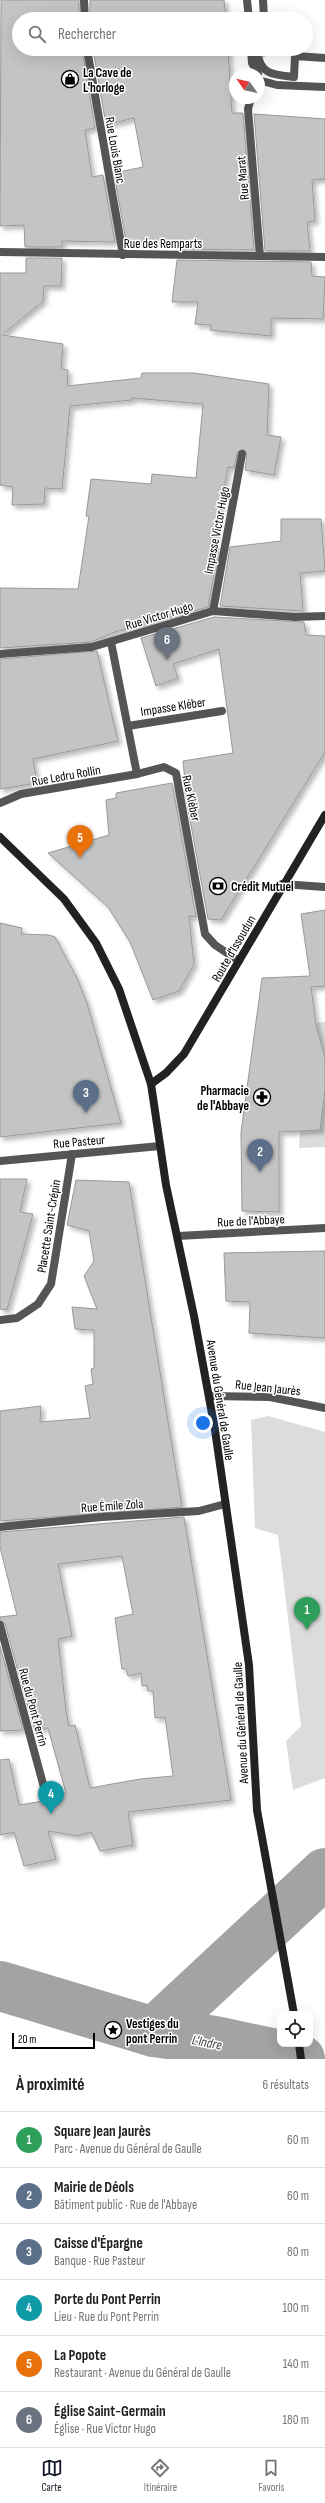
<!DOCTYPE html>
<html lang="fr">
<meta charset="utf-8">
<style>
:root{--surface:#fff;--page:#f6f6f6;--text:#202124;--muted:#757577;--line:#e0e0e0;--accent:#111827}
body{margin:0;font-family:"Sofia Sans Condensed",sans-serif;background:var(--page);color:var(--text)}
.controls{position:absolute;right:12px;bottom:12px;display:grid;overflow:hidden;border-radius:8px;box-shadow:0 4px 16px #0002}
.controls button{width:36px;height:36px;display:grid;place-items:center;padding:0;border:0;border-bottom:1px solid var(--line);background:var(--surface);color:var(--text);font:20px sans-serif}
.compass{position:absolute;left:229px;top:68px;width:36px;height:36px;border-radius:50%;background:var(--surface);box-shadow:0 4px 16px #0002;rotate:304deg}
.scale{position:absolute;left:12px;bottom:10px;width:83px;box-sizing:border-box;padding-left:4px;border:2px solid #000;border-top:0;font-size:11px;line-height:14px;white-space:nowrap;color:#000;-webkit-text-stroke:3px #fff;paint-order:stroke}
.you{position:absolute;left:203px;top:1423px;width:14px;height:14px;margin:-10px;border:3px solid #fff;border-radius:50%;background:#1a73e8;box-shadow:0 0 0 6px #1a73e833}
.badge{display:grid;place-items:center;width:26px;height:26px;border-radius:50%;background:var(--accent);color:#fff;font-size:13px;font-weight:700}
.pin{position:absolute;translate:-50% -33px;filter:drop-shadow(0 1px 2px #0008)}
.pin::after{content:'';position:absolute;top:21px;width:14px;height:12px;background:inherit;clip-path:polygon(0 0,100% 0,50% 100%)}
.list{margin:0;padding:0;list-style:none}
h2{display:flex;justify-content:space-between;align-items:center;height:52px;margin:0;padding:0 16px;font-size:17px}
h2 small{font-size:13px;font-weight:400;color:var(--muted)}
.list li{display:grid;grid-template-columns:26px 1fr auto;gap:12px;align-items:center;box-sizing:border-box;height:56px;padding:0 16px;border-top:1px solid var(--line)}
.list b{display:block;font-size:15px;white-space:nowrap}
.list p{margin:0;font-size:13px;white-space:nowrap;color:var(--muted)}
.list em{font-size:13px;font-style:normal;color:var(--muted)}
.icon{flex:none;width:22px;height:22px;fill:none;stroke:currentColor;stroke-width:2;stroke-linecap:round;stroke-linejoin:round}
.map{position:relative;flex:none;width:325px;height:2059px;overflow:hidden}
.search{position:absolute;background:var(--surface);box-shadow:0 4px 16px #0002;left:12px;right:12px;top:12px;height:44px;display:flex;align-items:center;gap:10px;box-sizing:border-box;padding:0 14px;border-radius:22px;color:var(--muted);font-size:15px}
.sheet{height:388px;background:var(--surface)}
nav{display:flex;justify-content:space-around;align-items:center;box-sizing:border-box;height:56px;border-top:1px solid var(--line);background:var(--surface);font-size:11px;color:var(--muted)}
nav a{display:grid;justify-items:center;gap:2px}
nav .on{color:var(--accent)}
.map>svg:first-child{display:block}
.green{fill:#dcdcdc}
.lines{fill:none;stroke-linecap:round;stroke-linejoin:round}
.river{stroke:#a3a3a3;stroke-width:50}
.building{fill:#c4c4c4;stroke:#999;fill-rule:evenodd;filter:url(#shadow)}
.pedestrian{stroke:#555;stroke-width:8}
.minor{stroke:#555;stroke-width:8}
.secondary{stroke:#222;stroke-width:8}
.labels{text-anchor:middle;stroke-width:3;stroke-linejoin:round;paint-order:stroke}
.poi-label{font-size:13px;font-weight:bold;fill:#000;stroke:#fff;text-anchor:start}
.street-label{font-size:13px;fill:#000;stroke:#fff}
.water-label{font-size:14px;font-style:italic;fill:#444;stroke:#fff}
</style>
<div class="map">
<svg width="325" height="2059" viewBox="0 0 325 2059">
<defs>
<filter id="shadow"><feDropShadow dx="3.5" dy="3.5" stdDeviation="2" flood-color="#0004"/></filter>
</defs>
<rect width="100%" height="100%" fill="#fff"/>
<g class="green">
<polygon points="325,1022 325,1058 316,1023"/>
<polygon points="325,1091 325,1147 299,1148 300,1131 320,1130"/>
<polygon points="268,1416 325,1432 325,1778 293,1790 286,1741 301,1726 278,1535 255,1528 251,1420"/>
</g>
<g class="lines">
<g class="river">
<polyline points="0,1986 154,2032 215,2041 300,2059"/>
<polyline points="154,2032 325,1873"/>
</g>
</g>
<g class="building">
<polygon points="1,0 79,0 79,19 19,19 19,49 82,49 95,128 85,130 92,177 103,175 115,242 62,241 62,247 25,247 24,225 0,226"/>
<polygon points="90,0 224,0 226,19 90,19"/>
<polygon points="93,49 228,49 232,113 243,113 254,250 179,249 179,243 126,242 114,173 143,167 134,118 106,125"/>
<polygon points="254,114 325,119 325,179 312,180 315,221 307,222 310,251 265,251"/>
<polygon points="26,258 62,258 61,286 44,286 43,301 2,335 63,344 61,369 68,370 67,386 141,378 142,373 194,373 269,384 267,435 281,437 274,475 245,470 247,453 243,449 237,453 234,468 228,467 213,549 219,548 208,607 115,632 91,642 0,648 0,588 78,589 89,516 86,516 91,479 151,484 152,474 196,478 203,404 132,398 132,400 70,406 62,489 45,488 44,504 12,505 13,487 0,485 0,273 26,273"/>
<polygon points="177,260 311,262 312,276 325,277 323,319 271,318 271,336 210,330 211,325 195,324 198,302 172,302"/>
<polygon points="281,519 321,519 325,571 300,573 303,611 220,606 230,547 281,541"/>
<polygon points="214,617 304,622 306,635 325,636 325,752 221,920 208,919 183,781 185,781 183,761 233,753 219,649 173,664 178,678 156,686 141,638"/>
<polygon points="97,651 118,741 33,759 37,783 0,789 0,659"/>
<polygon points="172,783 196,917 189,916 194,964 179,991 153,1000 130,942 108,907 48,853 109,835 106,800 116,798 116,793"/>
<polygon points="325,910 325,986 311,987 316,1025 325,1058 325,1091 320,1130 279,1132 279,1212 242,1211 241,1132 262,978 310,976 301,914"/>
<polygon points="0,923 22,928 21,934 49,935 55,937 77,978 87,1003 121,1123 0,1137"/>
<polygon points="0,1179 27,1179 20,1212 33,1214 7,1310 0,1309"/>
<polygon points="76,1180 129,1182 182,1507 0,1521 0,1411 41,1406 40,1422 90,1418 85,1386 93,1384 91,1369 94,1368 94,1330 75,1329 72,1307 97,1309 84,1276 94,1261 89,1231 67,1225"/>
<polygon points="325,1251 325,1338 249,1333 250,1302 226,1301 224,1253"/>
<path d="M184 1517 231 1800 128 1812 133 1845 100 1851 91 1832 77 1836 48 1831 56 1859 24 1866 14 1832 0 1835V1760L9 1759 19 1805 62 1798 61 1793H66L48 1728 34 1729 5 1624 0 1620V1617L17 1615 0 1547V1532ZM122 1556 133 1614 115 1618 122 1669H126L128 1676 141 1673 142 1686 147 1685 148 1691H153L155 1718 165 1717 173 1776 140 1779 90 1788 75 1725 69 1726 66 1711 58 1639 72 1636 58 1564Z"/>
<polygon points="0,1646 23,1730 0,1731"/>
</g>
<g class="lines">
<g class="pedestrian">
<polyline points="263,0 264,19"/>
<path d="M266 49V52L258 53C259 75 276 75 294 77L295 56 325 58"/>
</g>
<g class="minor">
<polyline points="84,0 85,19"/>
<polyline points="247,0 249,19"/>
<polyline points="87,49 123,255"/>
<polyline points="251,49 252,63 258,74"/>
<polyline points="262,81 277,85 325,87"/>
<polyline points="251,98 248,109 260,256"/>
<polyline points="0,252 325,257"/>
<polyline points="213,611 242,454"/>
<polyline points="111,642 137,774 164,767 176,773 205,934 215,945 239,961"/>
<polyline points="0,654 92,647 213,611 295,617 325,616"/>
<polyline points="128,726 222,711"/>
<polyline points="0,803 21,794 137,774"/>
<polyline points="282,884 325,887"/>
<polyline points="0,1161 160,1146"/>
<polyline points="178,1236 325,1228"/>
<polyline points="0,1320 17,1318 38,1304 51,1284 72,1154"/>
<polyline points="209,1396 270,1397 325,1408"/>
<polyline points="0,1527 102,1517 199,1511 225,1504"/>
<polyline points="0,1625 46,1795"/>
</g>
<g class="secondary">
<polyline points="0,837 64,899 96,943 119,989 151,1084 166,1185 194,1316 215,1430 249,1665 257,1810 294,2014"/>
<polyline points="151,1084 166,1073 184,1054 325,815"/>
<polyline points="299,2044 301,2059"/>
</g>
</g>
<defs>
<g id="shop-ring" transform="scale(0.9)"><circle r="9.5" fill="#fff" stroke="#000" stroke-width="1.5"/><path d="M-5-2.5h2.3a2.7 3.5 0 0 1 5.4 0H5L5.5 6h-11ZM-1.5-2.5h3a1.5 2.3 0 0 0-3 0Z" fill="#000"/></g>
<g id="bank-ring" transform="scale(0.9)"><circle r="9.5" fill="#fff" stroke="#000" stroke-width="1.5"/><path d="M-6-4H6V4H-6ZM0-2.3a2.3 2.3 0 1 0 0 4.6a2.3 2.3 0 1 0 0-4.6Z" fill="#000"/></g>
<g id="pharmacy-ring" transform="scale(0.9)"><circle r="9.5" fill="#fff" stroke="#000" stroke-width="1.5"/><path d="M-2-6h4v4h4v4h-4v4h-4v-4h-4v-4h4Z" fill="#000"/></g>
<g id="sight-ring" transform="scale(0.9)"><circle r="9.5" fill="#fff" stroke="#000" stroke-width="1.5"/><path d="M0-6L1.8-2.2L6-1.7L2.9 1.2L3.7 5.4L0 3.3L-3.7 5.4L-2.9 1.2L-6-1.7L-1.8-2.2Z" fill="#000"/></g>
</defs>
<g fill-rule="evenodd">
<use href="#shop-ring" x="70" y="79"/>
<use href="#bank-ring" x="218" y="886"/>
<use href="#pharmacy-ring" x="262" y="1097"/>
<use href="#sight-ring" x="113" y="2030"/>
</g>
<g class="labels">
<g class="poi-label">
<text x="83" y="77">La Cave de<tspan x="83" dy="15">L'horloge</tspan></text>
<text x="231" y="891">Crédit Mutuel</text>
<text x="249" y="1095" text-anchor="end">Pharmacie<tspan x="249" dy="15">de l'Abbaye</tspan></text>
<text x="126" y="2028">Vestiges du<tspan x="126" dy="15">pont Perrin</tspan></text>
</g>
<g class="street-label">
<text transform="translate(116 150) rotate(80)" y="5">Rue Louis Blanc</text>
<text transform="translate(242 178) rotate(-95)" y="5">Rue Marat</text>
<text x="163" y="248">Rue des Remparts</text>
<text transform="translate(216 530) rotate(-79)" y="5">Impasse Victor Hugo</text>
<text transform="translate(159 615) rotate(-17)" y="5">Rue Victor Hugo</text>
<text transform="translate(173 706) rotate(-9)" y="5">Impasse Kléber</text>
<text transform="translate(66 775) rotate(-10)" y="5">Rue Ledru Rollin</text>
<text transform="translate(192 798) rotate(78)" y="5">Rue Kléber</text>
<text transform="translate(233 948) rotate(-60)" y="5">Route d'Issoudun</text>
<text transform="translate(79 1141) rotate(-5)" y="5">Rue Pasteur</text>
<text transform="translate(251 1220) rotate(-3)" y="5">Rue de l'Abbaye</text>
<text transform="translate(48 1226) rotate(-81)" y="5">Placette Saint-Crépin</text>
<text transform="translate(268 1387) rotate(6)" y="5">Rue Jean Jaurès</text>
<text transform="translate(221 1400) rotate(81)" y="5">Avenue du Général de Gaulle</text>
<text transform="translate(112 1505) rotate(-4)" y="5">Rue Émile Zola</text>
<text transform="translate(34 1707) rotate(75)" y="5">Rue du Pont Perrin</text>
<text transform="translate(240 1723) rotate(-93)" y="5">Avenue du Général de Gaulle</text>
</g>
<g class="water-label">
<text transform="translate(207 2042) rotate(11)" y="5">L'Indre</text>
</g>
</g>
</svg>
<div class="controls">
<button><svg class="icon" aria-label="locate" viewBox="0 0 24 24"><circle cx="12" cy="12" r="6"/><path d="M12 2v4M12 18v4M2 12h4M18 12h4"/></svg></button>
</div>
<svg class="compass" viewBox="-18 -18 36 36"><path d="M0-13l5 13h-10z" fill="#e53935"/><path d="M0 13l5-13h-10z" fill="#757577"/></svg>
<div class="scale">20 m</div>
<div class="you"></div>
<div class="pin badge" style="left:307px;top:1630px;background:#2e9e5b">1</div>
<div class="pin badge" style="left:260px;top:1172px;background:#5c6f8a">2</div>
<div class="pin badge" style="left:86px;top:1113px;background:#5c6f8a">3</div>
<div class="pin badge" style="left:51px;top:1814px;background:#0f9aa8">4</div>
<div class="pin badge" style="left:80px;top:858px;background:#e8710a">5</div>
<div class="pin badge" style="left:167px;top:660px;background:#6b7280">6</div>
<div class="search"><svg class="icon" aria-label="search" viewBox="0 0 24 24"><circle cx="10" cy="10" r="6"/><path d="M15 15l6 6"/></svg>Rechercher</div>
</div>
<section class="sheet">
<h2>À proximité<small>6 résultats</small></h2>
<ul class="list">
<li><span class="badge" style="background:#2e9e5b">1</span><div><b>Square Jean Jaurès</b><p>Parc · Avenue du Général de Gaulle</p></div><em>60 m</em></li>
<li><span class="badge" style="background:#5c6f8a">2</span><div><b>Mairie de Déols</b><p>Bâtiment public · Rue de l'Abbaye</p></div><em>60 m</em></li>
<li><span class="badge" style="background:#5c6f8a">3</span><div><b>Caisse d'Épargne</b><p>Banque · Rue Pasteur</p></div><em>80 m</em></li>
<li><span class="badge" style="background:#0f9aa8">4</span><div><b>Porte du Pont Perrin</b><p>Lieu · Rue du Pont Perrin</p></div><em>100 m</em></li>
<li><span class="badge" style="background:#e8710a">5</span><div><b>La Popote</b><p>Restaurant · Avenue du Général de Gaulle</p></div><em>140 m</em></li>
<li><span class="badge" style="background:#6b7280">6</span><div><b>Église Saint-Germain</b><p>Église · Rue Victor Hugo</p></div><em>180 m</em></li>
</ul>
</section>
<nav>
<a class="on"><svg class="icon" aria-label="map" viewBox="0 0 24 24"><path d="M3 6l6-2 6 2 6-2v14l-6 2-6-2-6 2zM9 4v14M15 6v14"/></svg>Carte</a>
<a><svg class="icon" aria-label="directions" viewBox="0 0 24 24"><path d="M12 3l9 9-9 9-9-9zM9 14v-3h6M13 9l2 2-2 2"/></svg>Itinéraire</a>
<a><svg class="icon" aria-label="saved" viewBox="0 0 24 24"><path d="M7 4h10v16l-5-4-5 4z"/></svg>Favoris</a>
</nav>
